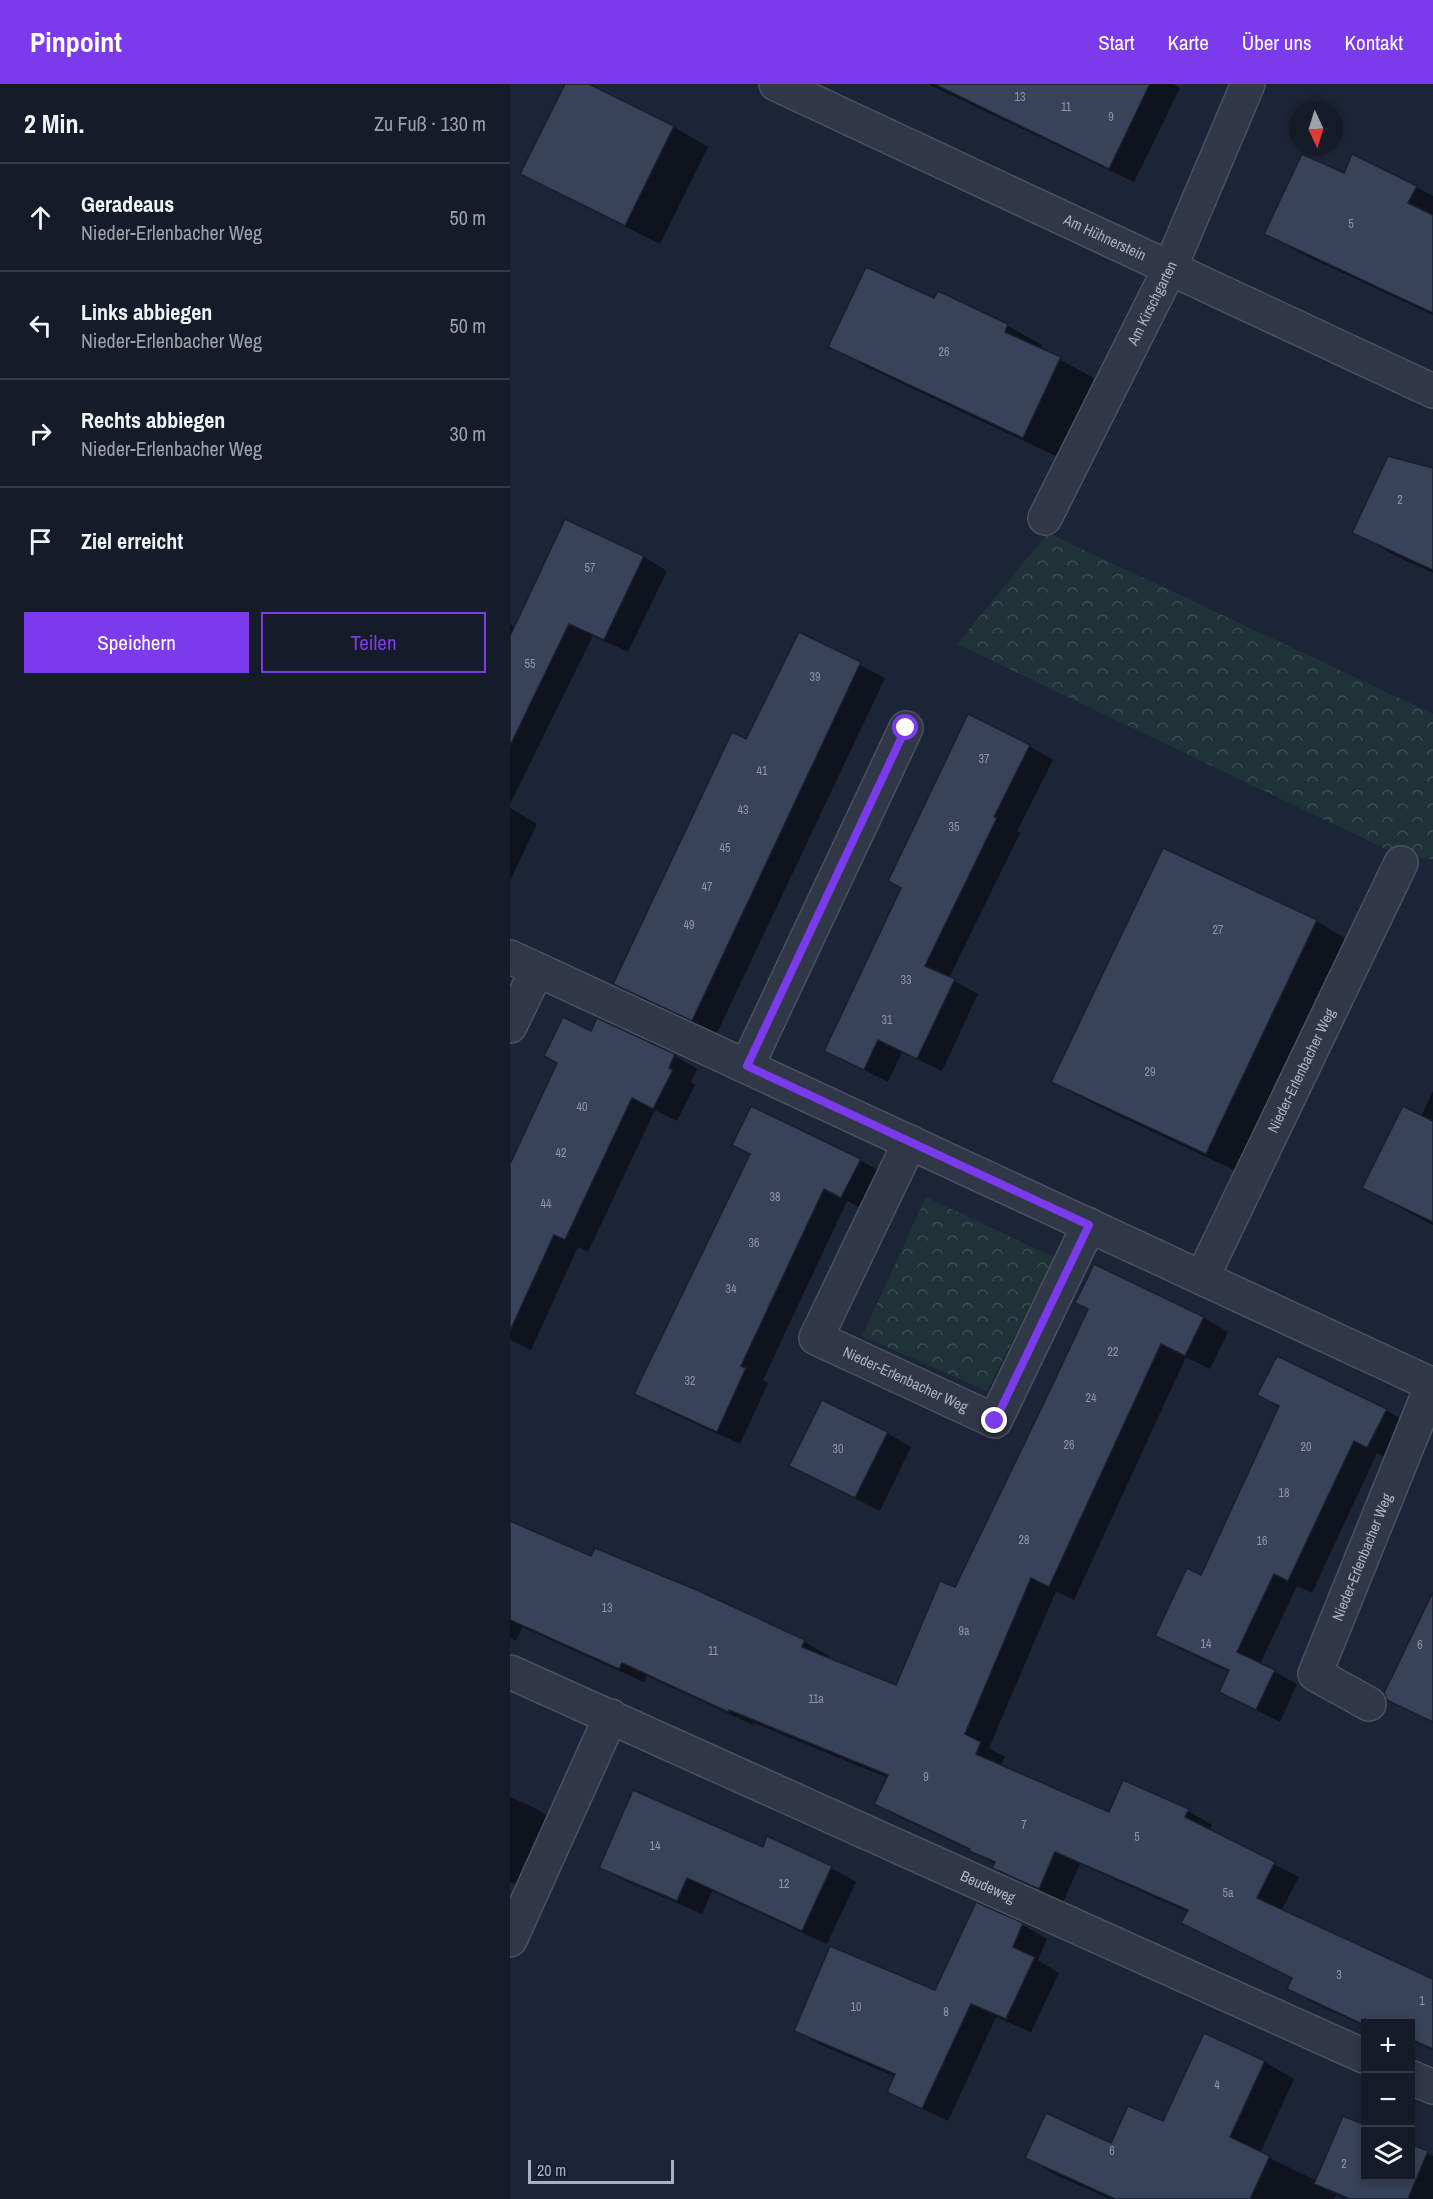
<!DOCTYPE html>
<html lang="de">
<meta charset="utf-8">
<style>
:root{--surface:#151b29;--page:#222835;--text:#f1f3f6;--muted:#9da1a8;--line:#343946;--accent:#7c3aed}
body{margin:0;font-family:"Archivo Narrow",sans-serif;background:var(--page);color:var(--text)}
.controls{position:absolute;right:18px;bottom:18px;display:grid;overflow:hidden;border-radius:0px;box-shadow:0 3px 9px #0003}
.controls button{width:54px;height:54px;display:grid;place-items:center;padding:0;border:0;border-bottom:2px solid var(--line);background:var(--surface);color:var(--text);font:30px sans-serif}
.compass{position:absolute;left:779px;top:18px;width:54px;height:54px;border-radius:50%;background:var(--surface);box-shadow:0 3px 9px #0003;rotate:176deg}
.scale{position:absolute;left:18px;bottom:15px;width:146px;box-sizing:border-box;padding-left:6px;border:3px solid #a9b0c5;border-top:0;font-size:16px;line-height:21px;white-space:nowrap;color:#a9b0c5;-webkit-text-stroke:4px #161c2b;paint-order:stroke}
.stop{position:absolute;width:18px;height:18px;margin:-14px;border:4px solid #7c3aed;border-radius:50%;background:#fff}
.stop.end{background:#7c3aed;border-color:#fff;box-shadow:0 2px 6px #0008}
.list{margin:0;padding:0;list-style:none}
h2{display:flex;justify-content:space-between;align-items:center;height:78px;margin:0;padding:0 24px;font-size:26px}
h2 small{font-size:20px;font-weight:400;color:var(--muted)}
.list li{display:grid;grid-template-columns:39px 1fr auto;gap:18px;align-items:center;box-sizing:border-box;height:108px;padding:0 24px;border-top:2px solid var(--line)}
.list b{display:block;font-size:22px;white-space:nowrap}
.list p{margin:0;font-size:20px;white-space:nowrap;color:var(--muted)}
.list em{font-size:20px;font-style:normal;color:var(--muted)}
.actions{display:flex;gap:12px;padding:18px 24px}
.actions a{flex:1;padding:14px 0;border:2px solid var(--accent);border-radius:0px;text-align:center;font-size:21px;color:var(--accent)}
.actions .main{background:var(--accent);color:#fff}
.icon{flex:none;width:33px;height:33px;fill:none;stroke:currentColor;stroke-width:2;stroke-linecap:round;stroke-linejoin:round}
.map{position:relative;flex:none;width:923px;height:2115px;overflow:hidden}
header{display:flex;align-items:center;gap:36px;box-sizing:border-box;height:84px;padding:0 30px;background:var(--accent);color:#fff}
header strong{font-size:28px}
nav{display:flex;gap:33px;margin-inline-start:auto;font-size:21px}
main{display:flex}
aside{flex:1;background:var(--surface)}
.map>svg:first-child{display:block}
.forest{fill:url(#forest-crowns)}
.shadow{fill:#0007}
.building{fill:#384258;stroke:#181e2d;stroke-width:1.5}
.lines{fill:none;stroke-linecap:round;stroke-linejoin:round}
.minor-casing{stroke:#4b5163;stroke-width:36}
.minor{stroke:#303747;stroke-width:33}
.route{stroke:#7c3aed;stroke-width:8}
.labels{text-anchor:middle;stroke-width:4.5;stroke-linejoin:round;paint-order:stroke}
.number-label{font-size:12px;fill:#8d94aa}
.street-label{font-size:15px;fill:#a9b0c5;stroke:#161c2b}
</style>
<header>
<strong>Pinpoint</strong>
<nav><a>Start</a><a>Karte</a><a>Über uns</a><a>Kontakt</a></nav>
</header>
<main>
<aside>
<h2>2 Min.<small>Zu Fuß · 130 m</small></h2>
<ul class="list">
<li><svg class="icon" aria-label="ahead" viewBox="0 0 24 24"><path d="M12 20V5M6 11l6-6 6 6"/></svg><div><b>Geradeaus</b><p>Nieder-Erlenbacher Weg</p></div><em>50 m</em></li>
<li><svg class="icon" aria-label="left" viewBox="0 0 24 24"><path d="M17 20v-9H6M10 6l-5 5 5 5"/></svg><div><b>Links abbiegen</b><p>Nieder-Erlenbacher Weg</p></div><em>50 m</em></li>
<li><svg class="icon" aria-label="right" viewBox="0 0 24 24"><path d="M7 20v-9h11M14 6l5 5-5 5"/></svg><div><b>Rechts abbiegen</b><p>Nieder-Erlenbacher Weg</p></div><em>30 m</em></li>
<li><svg class="icon" aria-label="arrive" viewBox="0 0 24 24"><path d="M6 21V4h12l-3 4 3 4H6"/></svg><div><b>Ziel erreicht</b></div></li>
</ul>
<div class="actions"><a class="main">Speichern</a><a>Teilen</a></div>
</aside>
<div class="map">
<svg width="923" height="2115" viewBox="0 0 923 2115">
<defs>
<pattern id="forest-crowns" width="20" height="18" patternUnits="userSpaceOnUse" patternTransform="scale(1.5)"><rect width="20" height="18" fill="#1e3238"/><path d="M2 6a3 3 0 1 1 6 0M12 15a3 3 0 1 1 6 0" fill="none" stroke="#3c4d53"/></pattern>
</defs>
<rect width="100%" height="100%" fill="#1c2437"/>
<g class="forest">
<polygon points="538,449 923,630 923,775 892,773 447,560"/>
<polygon points="416,1113 544,1173 477,1307 352,1252"/>
</g>
<g class="shadow">
<polygon points="56,0 75,0 164,43 198,63 150,160 47,109 12,90"/>
<polygon points="418,0 663,0 670,4 624,98"/>
<polygon points="834,91 906,103 923,112 923,231 790,169 756,149"/>
<polygon points="429,209 498,242 532,261 530,265 584,294 548,373 355,282 320,262 425,216"/>
<polygon points="923,385 923,489 886,472 844,448"/>
<polygon points="56,437 134,473 157,487 118,568 83,552 0,720 0,540 6,543"/>
<polygon points="289,550 375,594 207,949 129,913 105,899 236,657"/>
<polygon points="519,662 543,676 507,747 510,749 439,894 468,910 432,987 392,968 378,998 316,966"/>
<polygon points="0,724 27,740 0,797"/>
<polygon points="806,837 840,857 730,1089 578,1017 543,997"/>
<polygon points="87,936 165,972 187,985 181,998 185,1001 167,1037 145,1026 78,1168 68,1163 21,1266 0,1256 0,1085"/>
<polygon points="923,1007 923,1141 854,1104 911,1033"/>
<polygon points="224,1060 350,1076 373,1089 355,1126 337,1117 253,1296 258,1299 230,1360 149,1323 126,1309 241,1071"/>
<polygon points="585,1182 694,1234 718,1248 700,1285 676,1273 564,1516 546,1507 479,1664 495,1673 491,1682 600,1729 678,1727 702,1741 699,1747 789,1793 771,1827 923,1897 923,1966 900,1957 900,1940 856,1940 856,1943 804,1919 779,1905 784,1895 673,1839 678,1828 570,1780 553,1818 508,1798 484,1784 485,1780 460,1766 391,1734 366,1720 378,1694 244,1639 243,1641 137,1592 134,1598 12,1543 6,1557 0,1554 0,1439 82,1474 188,1508 295,1558 319,1572 317,1575 387,1603 446,1505 579,1225"/>
<polygon points="749,1311 876,1326 899,1340 881,1376 867,1369 802,1509 787,1502 750,1580 787,1600 770,1638 711,1608 720,1588 670,1565 647,1552 692,1493 771,1323"/>
<polygon points="377,1349 401,1363 370,1427 281,1381"/>
<polygon points="923,1511 923,1639 878,1615"/>
<polygon points="0,1713 25,1724 50,1739 21,1807 0,1798"/>
<polygon points="253,1765 321,1784 346,1798 317,1860 202,1807 192,1830 116,1797 91,1783"/>
<polygon points="467,1820 513,1841 537,1855 528,1876 549,1889 521,1948 486,1933 438,2037 379,2008 386,1993 311,1961 286,1946 425,1908"/>
<polygon points="695,1951 755,1978 784,1995 750,2069 807,2097 834,2034 856,2043 856,2092 900,2092 900,2062 923,2072 923,2115 834,2115 826,2111 824,2115 600,2115 546,2091 517,2074 602,2061 653,2039"/>
</g>
<g class="building">
<polygon points="55,0 79,0 164,42 115,142 10,90"/>
<polygon points="424,0 640,0 599,85"/>
<polygon points="792,70 834,89 842,70 907,102 898,119 923,131 923,229 754,150"/>
<polygon points="356,183 424,214 428,207 498,240 495,248 551,273 513,354 318,263"/>
<polygon points="878,372 923,384 923,486 842,449"/>
<polygon points="55,435 134,472 94,556 59,540 0,662 0,552"/>
<polygon points="289,548 351,578 182,937 103,900 222,648 236,655"/>
<polygon points="458,630 520,661 484,733 487,734 415,882 445,895 407,975 368,956 354,986 314,967 391,804 378,797"/>
<polygon points="653,764 807,836 696,1070 541,998"/>
<polygon points="53,933 81,947 87,934 165,970 159,984 163,986 143,1025 122,1014 55,1156 44,1151 0,1247 0,1080 47,979 34,972"/>
<polygon points="241,1022 351,1075 331,1114 314,1105 231,1282 236,1284 207,1348 124,1310 240,1070 222,1061"/>
<polygon points="893,1022 923,1037 923,1138 852,1104"/>
<polygon points="584,1180 694,1233 675,1272 651,1260 539,1503 521,1494 455,1650 471,1658 466,1670 599,1728 613,1696 679,1725 675,1733 765,1778 747,1814 923,1895 923,1965 900,1955 900,1940 866,1940 855,1935 852,1940 777,1905 782,1894 671,1839 678,1826 545,1768 529,1805 482,1784 485,1778 459,1767 460,1765 364,1720 378,1691 219,1626 218,1628 112,1579 109,1585 0,1536 0,1437 81,1472 85,1464 189,1507 295,1556 292,1563 386,1601 430,1497 445,1503 533,1321 578,1225 565,1219"/>
<polygon points="767,1272 877,1325 857,1364 844,1357 778,1497 764,1490 727,1568 765,1586 746,1626 709,1608 719,1586 645,1552 677,1484 691,1491 769,1322 747,1311"/>
<polygon points="312,1316 378,1348 345,1414 279,1382"/>
<polygon points="923,1508 923,1638 877,1616 874,1609"/>
<polygon points="123,1706 253,1763 257,1752 322,1782 292,1847 177,1794 167,1817 89,1784"/>
<polygon points="466,1818 513,1839 503,1863 525,1873 496,1935 461,1920 412,2025 377,2008 385,1990 284,1947 320,1862 425,1906"/>
<polygon points="694,1949 755,1977 720,2053 760,2072 740,2115 605,2115 515,2074 536,2029 601,2059 618,2022 653,2037"/>
<polygon points="833,2032 855,2041 855,2092 900,2092 900,2060 918,2067 898,2115 840,2115 804,2100"/>
</g>
<g class="lines">
<g class="minor-casing">
<g id="minor">
<path id="s1" d="M266 0 923 307"/>
<path id="s2" d="M535 434 660 184 738 0"/>
<polyline points="0,873 923,1301"/>
<polyline points="0,942 27,886"/>
<polyline points="237,982 396,644"/>
<path id="s3" d="M400 1058 306 1254 485 1337 579 1141"/>
<path id="s4" d="M692 1194 891 779"/>
<path id="s5" d="M0 1588 856 1973"/>
<path id="s6" d="M859 1620 805 1590 922 1301"/>
<polyline points="0,1856 101,1632"/>
<polyline points="900,1993 923,2003"/>
</g>
</g>
<use href="#minor" class="minor"/>
</g>
<g class="lines">
<polyline class="route" points="396,644 237,982 579,1141 485,1337"/>
</g>
<g class="labels">
<g class="number-label">
<text x="510" y="17">13</text>
<text x="556" y="27">11</text>
<text x="601" y="37">9</text>
<text x="841" y="144">5</text>
<text x="434" y="272">26</text>
<text x="890" y="420">2</text>
<text x="80" y="488">57</text>
<text x="20" y="584">55</text>
<text x="305" y="597">39</text>
<text x="474" y="679">37</text>
<text x="252" y="691">41</text>
<text x="233" y="730">43</text>
<text x="444" y="747">35</text>
<text x="215" y="768">45</text>
<text x="197" y="807">47</text>
<text x="179" y="845">49</text>
<text x="708" y="850">27</text>
<text x="396" y="900">33</text>
<text x="377" y="940">31</text>
<text x="640" y="992">29</text>
<text x="72" y="1027">40</text>
<text x="51" y="1073">42</text>
<text x="265" y="1117">38</text>
<text x="36" y="1124">44</text>
<text x="244" y="1163">36</text>
<text x="221" y="1209">34</text>
<text x="603" y="1272">22</text>
<text x="180" y="1301">32</text>
<text x="581" y="1318">24</text>
<text x="559" y="1365">26</text>
<text x="796" y="1367">20</text>
<text x="328" y="1369">30</text>
<text x="774" y="1413">18</text>
<text x="514" y="1460">28</text>
<text x="752" y="1461">16</text>
<text x="97" y="1528">13</text>
<text x="454" y="1551">9a</text>
<text x="696" y="1564">14</text>
<text x="910" y="1565">6</text>
<text x="203" y="1571">11</text>
<text x="306" y="1619">11a</text>
<text x="416" y="1697">9</text>
<text x="514" y="1745">7</text>
<text x="627" y="1757">5</text>
<text x="145" y="1766">14</text>
<text x="274" y="1804">12</text>
<text x="718" y="1813">5a</text>
<text x="829" y="1895">3</text>
<text x="912" y="1921">1</text>
<text x="346" y="1927">10</text>
<text x="436" y="1932">8</text>
<text x="707" y="2005">4</text>
<text x="602" y="2071">6</text>
<text x="834" y="2084">2</text>
</g>
<g class="street-label">
<text dy="5" stroke="none"><textPath href="#s1" startOffset="363">Am Hühnerstein</textPath></text>
<text dy="5" stroke="none"><textPath href="#s2" startOffset="240">Am Kirschgarten</textPath></text>
<text dy="5" stroke="none"><textPath href="#s4" startOffset="230">Nieder-Erlenbacher Weg</textPath></text>
<text dy="5" stroke="none"><textPath href="#s3" startOffset="316">Nieder-Erlenbacher Weg</textPath></text>
<text dy="5" stroke="none"><textPath href="#s6" startOffset="188">Nieder-Erlenbacher Weg</textPath></text>
<text dy="5" stroke="none"><textPath href="#s5" startOffset="524">Beudeweg</textPath></text>
</g>
</g>
</svg>
<div class="controls">
<button>+</button>
<button>−</button>
<button><svg class="icon" aria-label="layers" viewBox="0 0 24 24"><path d="M12 4l9 5-9 5-9-5zM3 14l9 5 9-5"/></svg></button>
</div>
<svg class="compass" viewBox="-18 -18 36 36"><path d="M0-13l5 13h-10z" fill="#e53935"/><path d="M0 13l5-13h-10z" fill="#9da1a8"/></svg>
<div class="scale">20 m</div>
<div class="stop" style="left:396px;top:644px"></div>
<div class="stop end" style="left:485px;top:1337px"></div>
</div>
</main>
